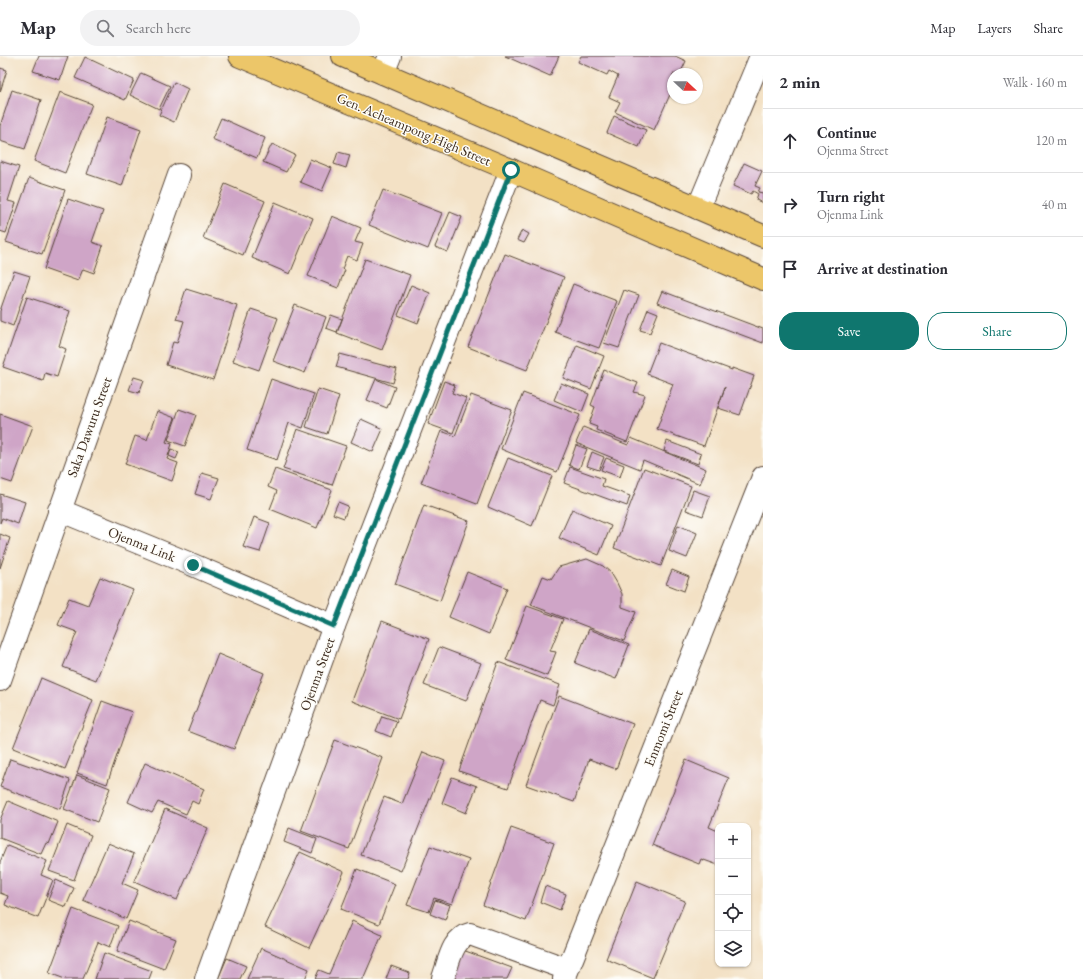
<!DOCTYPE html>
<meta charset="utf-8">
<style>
:root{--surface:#fff;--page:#f2f2f3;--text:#2b2b33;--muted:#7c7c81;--line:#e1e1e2;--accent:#0f766e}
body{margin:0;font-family:"EB Garamond",serif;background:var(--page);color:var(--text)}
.controls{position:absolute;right:12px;bottom:12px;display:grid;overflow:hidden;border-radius:8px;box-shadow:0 1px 3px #0004}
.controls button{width:36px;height:36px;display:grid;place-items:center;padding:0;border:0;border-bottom:1px solid var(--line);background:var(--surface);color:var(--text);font:20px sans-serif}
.compass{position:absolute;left:667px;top:12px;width:36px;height:36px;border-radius:50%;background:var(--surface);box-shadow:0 1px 3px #0004;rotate:112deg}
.stop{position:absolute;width:12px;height:12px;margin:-9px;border:3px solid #0f766e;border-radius:50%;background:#fff}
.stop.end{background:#0f766e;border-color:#fff;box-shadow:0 1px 4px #0008}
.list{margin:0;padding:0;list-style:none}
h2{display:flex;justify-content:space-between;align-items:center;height:52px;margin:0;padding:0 16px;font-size:17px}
h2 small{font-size:13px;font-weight:400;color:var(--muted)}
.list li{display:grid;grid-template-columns:26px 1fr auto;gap:12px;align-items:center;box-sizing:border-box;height:64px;padding:0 16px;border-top:1px solid var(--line)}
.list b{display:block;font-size:15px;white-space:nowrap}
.list p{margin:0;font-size:13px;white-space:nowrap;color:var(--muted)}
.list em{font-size:13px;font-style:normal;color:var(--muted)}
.actions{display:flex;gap:8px;padding:12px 16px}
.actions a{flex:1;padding:9px 0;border:1px solid var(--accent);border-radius:16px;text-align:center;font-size:14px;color:var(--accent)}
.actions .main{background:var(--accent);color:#fff}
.icon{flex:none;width:22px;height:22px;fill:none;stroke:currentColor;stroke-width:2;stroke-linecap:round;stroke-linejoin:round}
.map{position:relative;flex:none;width:763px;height:923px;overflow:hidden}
header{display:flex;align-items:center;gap:24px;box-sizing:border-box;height:56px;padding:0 20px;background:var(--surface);border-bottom:1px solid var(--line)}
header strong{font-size:19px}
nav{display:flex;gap:22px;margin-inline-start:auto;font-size:14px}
.search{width:280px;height:36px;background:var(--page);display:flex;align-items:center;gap:10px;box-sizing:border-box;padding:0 14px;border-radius:22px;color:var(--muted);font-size:15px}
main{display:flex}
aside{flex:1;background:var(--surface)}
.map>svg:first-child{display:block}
.building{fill:#cfa5c7}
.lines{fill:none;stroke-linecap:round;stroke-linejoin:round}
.minor-casing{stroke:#574537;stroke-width:24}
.major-casing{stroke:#574537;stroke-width:24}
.minor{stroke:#fff;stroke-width:22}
.major{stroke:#ecc669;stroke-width:22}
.route{stroke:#0f766e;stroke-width:5}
.labels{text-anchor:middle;stroke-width:3;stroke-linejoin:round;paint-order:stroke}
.street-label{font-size:14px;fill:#3b2a1e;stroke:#fdfcf7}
</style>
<header>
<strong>Map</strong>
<div class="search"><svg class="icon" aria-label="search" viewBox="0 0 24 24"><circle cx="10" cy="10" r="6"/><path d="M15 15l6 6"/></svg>Search here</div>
<nav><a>Map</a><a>Layers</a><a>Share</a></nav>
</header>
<main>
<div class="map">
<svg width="763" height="923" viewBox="0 0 763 923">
<rect width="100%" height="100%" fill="#fdfcf7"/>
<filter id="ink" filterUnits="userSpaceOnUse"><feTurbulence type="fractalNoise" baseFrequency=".025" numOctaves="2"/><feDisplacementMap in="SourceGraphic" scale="8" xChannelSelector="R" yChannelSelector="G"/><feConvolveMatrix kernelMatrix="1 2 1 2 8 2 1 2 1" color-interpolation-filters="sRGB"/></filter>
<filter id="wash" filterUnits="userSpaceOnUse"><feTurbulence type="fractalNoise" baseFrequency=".012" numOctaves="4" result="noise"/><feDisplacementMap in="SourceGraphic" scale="16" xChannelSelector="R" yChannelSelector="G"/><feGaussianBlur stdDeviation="0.9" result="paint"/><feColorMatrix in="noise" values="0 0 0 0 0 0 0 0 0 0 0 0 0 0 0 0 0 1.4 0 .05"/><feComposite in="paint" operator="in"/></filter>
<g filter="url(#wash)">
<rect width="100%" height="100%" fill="#f3e1c5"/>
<g id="blocks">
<g class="building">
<polygon points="39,0 68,0 60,24 33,15"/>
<polygon points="505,0 559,0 550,20"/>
<polygon points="581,0 675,0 686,5 680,18 673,18 673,32 654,74 615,56 620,46 609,41 618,20 609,15 607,19 578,6"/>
<polygon points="85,1 134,24 125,44 75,22"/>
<polygon points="0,12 7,14 0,36"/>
<polygon points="141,17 170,30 159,53 130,39"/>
<polygon points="174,26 188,33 174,66 159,59"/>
<polygon points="12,34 41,44 25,93 0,85 0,70"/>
<polygon points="60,36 92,48 65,117 34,105"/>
<polygon points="614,60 646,74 639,91 607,77"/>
<polygon points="107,61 141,73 122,130 87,118"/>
<polygon points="221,62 265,82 257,102 212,83"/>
<polygon points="272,88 295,99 286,116 263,106"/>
<polygon points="338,96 350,99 346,112 334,108"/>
<polygon points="310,103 332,112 322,135 300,126"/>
<polygon points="0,105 19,111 8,145 16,147 6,177 0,175"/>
<polygon points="744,107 762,115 755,130 760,132 758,136 763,137 763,147 756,144 758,138 753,135 751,138 733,130"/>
<polygon points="29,122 65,134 42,198 6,186"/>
<polygon points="225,128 265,145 243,199 203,182"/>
<polygon points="383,134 442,157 428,193 369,169"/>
<polygon points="68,143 103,155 92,186 103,190 94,217 83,213 78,225 44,213"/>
<polygon points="275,146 313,162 290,218 252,202"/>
<polygon points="450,156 462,161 448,196 435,191"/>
<polygon points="332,160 361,172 355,186 363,188 357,204 347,200 342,213 345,214 338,232 308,220"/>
<polygon points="522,174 529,178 524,187 517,184"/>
<polygon points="505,198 564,221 527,314 468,291"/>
<polygon points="365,203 410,219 382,294 337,277"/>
<polygon points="14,215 30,220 13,270 0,265 0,255"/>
<polygon points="573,228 617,245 599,292 555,276"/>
<polygon points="411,229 430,237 418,267 398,259"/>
<polygon points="186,233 237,249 213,324 166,309 173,286 177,287 184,265 176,263"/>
<polygon points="624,234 639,239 619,292 604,287"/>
<polygon points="662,235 763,273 763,287 657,247"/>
<polygon points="27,241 70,255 59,290 66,293 57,321 45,317 43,325 3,311"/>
<polygon points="295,249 326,261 305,317 273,305"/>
<polygon points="251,253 278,262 259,314 233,305"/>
<polygon points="648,253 658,257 650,277 640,274"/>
<polygon points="331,259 342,263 337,276 326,272"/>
<polygon points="659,287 732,314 732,312 754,320 740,359 718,352 725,331 704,390 657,373 673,328 647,318"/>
<polygon points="577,289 604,300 591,333 563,322"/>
<polygon points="340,298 397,313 393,327 336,311"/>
<polygon points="604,314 638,327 634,336 645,339 627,386 596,374 597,371 589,368 595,351 591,349"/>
<polygon points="134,321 144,324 139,337 129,334"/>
<polygon points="271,323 314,338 303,372 289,367 277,404 247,394"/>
<polygon points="376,323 395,331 387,352 367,344"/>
<polygon points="444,325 455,329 452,337 466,342 453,377 428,368"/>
<polygon points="561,327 589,338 582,356 554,344"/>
<polygon points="318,333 339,340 327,378 306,371"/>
<polygon points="523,337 580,359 557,416 501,393"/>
<polygon points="471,339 512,354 477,448 421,427 441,375 455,380"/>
<polygon points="179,353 196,359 185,390 168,384"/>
<polygon points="157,355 175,362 166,386 172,388 167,403 178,407 172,425 125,408 135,380 147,384"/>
<polygon points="0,358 33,370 12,427 0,423"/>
<polygon points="361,363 383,373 373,396 351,386"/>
<polygon points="583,371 628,389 631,382 706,413 700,428 643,404 640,413 576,387"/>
<polygon points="297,373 346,390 332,429 283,413"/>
<polygon points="667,385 701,398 698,408 664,395"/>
<polygon points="576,389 587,393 579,413 569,409"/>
<polygon points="171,393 179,396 176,403 169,400"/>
<polygon points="592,396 604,401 599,414 587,410"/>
<polygon points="508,402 552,420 532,470 488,451"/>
<polygon points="606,402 624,409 620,421 601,414"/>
<polygon points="570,411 604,423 602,430 630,440 627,450 564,427"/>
<polygon points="644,412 691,430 661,510 614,492"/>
<polygon points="275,413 332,434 317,472 270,453 277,435 268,431"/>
<polygon points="202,417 219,422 211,443 195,438"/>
<polygon points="693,434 710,440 703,460 686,454"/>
<polygon points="0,438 25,446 18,468 2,462 0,467"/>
<polygon points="338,446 348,450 344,462 333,458"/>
<polygon points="424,449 469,465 440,545 395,528"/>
<polygon points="572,453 611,470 599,499 559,482"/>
<polygon points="254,461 270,467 260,496 243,491"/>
<polygon points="678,469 697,477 687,502 669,495"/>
<polygon points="0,478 10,482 0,512"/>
<polygon points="587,503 603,510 611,517 617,527 622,538 622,551 636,556 624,585 531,549 543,520 551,523 559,511"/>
<polygon points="672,514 689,521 684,535 666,528"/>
<polygon points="467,516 507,532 489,578 449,561"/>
<polygon points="100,521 133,534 96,624 63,611 77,576 58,569 69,542 88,549"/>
<polygon points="527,550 563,563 550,595 556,596 547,620 506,604"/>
<polygon points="382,565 429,583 399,663 352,645"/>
<polygon points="589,573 629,589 616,623 575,607"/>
<polygon points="439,591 481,607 466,645 424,629"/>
<polygon points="218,598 264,617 234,693 188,675"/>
<polygon points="498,606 560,629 553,649 540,644 508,732 459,715"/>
<polygon points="41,622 93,644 65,713 13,692"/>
<polygon points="559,640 633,668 616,713 589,703 574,746 526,729"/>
<polygon points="102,645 132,656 107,728 77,717"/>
<polygon points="382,660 397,665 391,681 376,675"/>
<polygon points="335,684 383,702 349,793 301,775"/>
<polygon points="423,696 445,705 401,815 361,799 384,741 402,748"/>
<polygon points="10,703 70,724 60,753 0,731"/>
<polygon points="686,704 729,722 709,771 718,775 718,809 701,803 699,808 652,789"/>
<polygon points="145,707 204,733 198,748 192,745 186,758 158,746 152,757 128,746"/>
<polygon points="77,719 110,732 97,766 64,753"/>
<polygon points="452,721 477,730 466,757 442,747"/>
<polygon points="8,745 58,766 49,788 46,787 41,798 0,782 0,764"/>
<polygon points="165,753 208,772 177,844 134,825"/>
<polygon points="67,769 91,779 74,824 49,815"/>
<polygon points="289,772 317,783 312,797 284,786"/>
<polygon points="511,772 554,787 526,865 483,849"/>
<polygon points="108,787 134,798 122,827 138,834 126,863 83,844"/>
<polygon points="7,789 47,805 41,819 53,824 38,862 5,849 8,840 0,837 0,806"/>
<polygon points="430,790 469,804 452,848 434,842 429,856 407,849"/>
<polygon points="300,796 344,816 309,892 265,871"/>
<polygon points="357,813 395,828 379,868 341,853"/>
<polygon points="56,824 74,832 66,851 48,844"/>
<polygon points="637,825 685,845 653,922 606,903"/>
<polygon points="545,830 566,838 560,854 540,846"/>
<polygon points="435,844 450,849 445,864 430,858"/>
<polygon points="73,853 118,870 110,891 98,886 83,923 65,923 49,917"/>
<polygon points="129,865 176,883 164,913 117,895"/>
<polygon points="352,865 382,879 363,923 315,923 319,914 329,918"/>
<polygon points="261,892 309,913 305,923 247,923"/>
<polygon points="460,893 512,912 507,923 449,923"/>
<polygon points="104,897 152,915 149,923 95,923"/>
<polygon points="227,902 246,910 240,923 218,923"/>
<polygon points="391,910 410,917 408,923 386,923"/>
</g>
</g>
</g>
<g filter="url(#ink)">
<use href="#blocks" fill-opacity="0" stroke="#574537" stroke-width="1"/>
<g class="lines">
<g class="minor-casing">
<g id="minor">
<polyline points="383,17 390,0"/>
<polyline points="698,152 761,0"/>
<polyline points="59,454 193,509 334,570"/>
<polyline points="0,624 179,119"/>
<path d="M443 922C449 906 452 882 470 878L567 913"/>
<polyline points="206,923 334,570 511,114"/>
<polyline points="564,923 763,421"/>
</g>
</g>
<g class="major-casing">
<g id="major">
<polyline points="240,0 511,114 763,223"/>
<polyline points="343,0 763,180"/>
</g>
</g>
<use href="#minor" class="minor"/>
<use href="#major" class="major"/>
</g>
</g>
<g class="lines" filter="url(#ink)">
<polyline class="route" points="193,509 334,570 511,114"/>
</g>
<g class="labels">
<g class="street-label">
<text transform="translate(414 73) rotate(23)" y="5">Gen. Acheampong High Street</text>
<text transform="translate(89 371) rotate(-70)" y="5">Saka Dawuru Street</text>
<text transform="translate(142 488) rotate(22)" y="5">Ojenma Link</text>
<text transform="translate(317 618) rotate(-70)" y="5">Ojenma Street</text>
<text transform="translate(663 672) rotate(-68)" y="5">Enmomi Street</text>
</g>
</g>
</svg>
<div class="controls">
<button>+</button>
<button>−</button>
<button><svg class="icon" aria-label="locate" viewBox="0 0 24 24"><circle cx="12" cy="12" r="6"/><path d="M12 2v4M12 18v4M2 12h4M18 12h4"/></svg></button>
<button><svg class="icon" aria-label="layers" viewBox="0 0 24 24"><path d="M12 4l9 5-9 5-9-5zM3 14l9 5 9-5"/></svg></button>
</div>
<svg class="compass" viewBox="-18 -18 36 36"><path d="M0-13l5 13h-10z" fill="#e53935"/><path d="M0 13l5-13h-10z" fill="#7c7c81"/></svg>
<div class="stop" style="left:511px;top:114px"></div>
<div class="stop end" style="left:193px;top:509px"></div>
</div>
<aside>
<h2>2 min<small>Walk · 160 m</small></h2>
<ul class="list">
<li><svg class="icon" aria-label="ahead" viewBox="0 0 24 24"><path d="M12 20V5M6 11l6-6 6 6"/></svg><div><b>Continue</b><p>Ojenma Street</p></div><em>120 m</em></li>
<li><svg class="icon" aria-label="right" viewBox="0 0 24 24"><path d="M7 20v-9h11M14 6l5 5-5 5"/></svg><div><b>Turn right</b><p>Ojenma Link</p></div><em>40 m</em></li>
<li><svg class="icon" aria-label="arrive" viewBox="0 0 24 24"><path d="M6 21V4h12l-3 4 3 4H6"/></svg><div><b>Arrive at destination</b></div></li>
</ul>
<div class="actions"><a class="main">Save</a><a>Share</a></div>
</aside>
</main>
